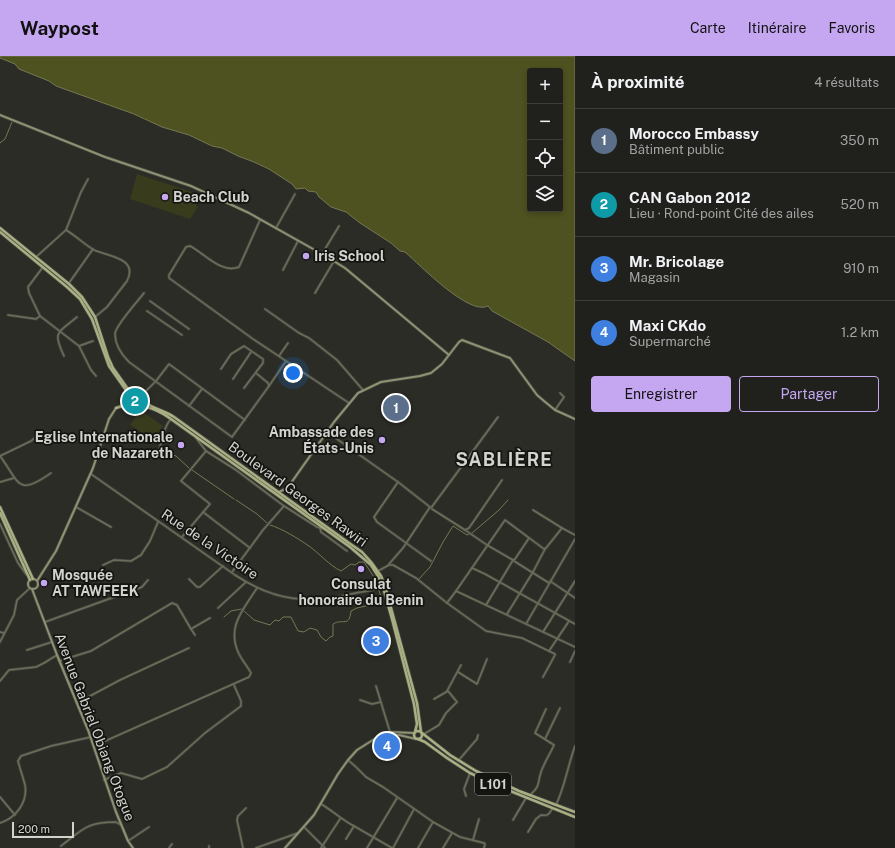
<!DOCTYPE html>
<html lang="fr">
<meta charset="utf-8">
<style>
:root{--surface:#20211c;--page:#2d2e29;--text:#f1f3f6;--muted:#a2a3a3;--line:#3d3e3b;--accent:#c5a7f1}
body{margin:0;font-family:"Public Sans",sans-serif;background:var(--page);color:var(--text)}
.controls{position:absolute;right:12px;top:12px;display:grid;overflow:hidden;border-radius:4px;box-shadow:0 2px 6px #0003}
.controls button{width:36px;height:36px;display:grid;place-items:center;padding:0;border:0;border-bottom:1px solid var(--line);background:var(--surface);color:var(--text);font:20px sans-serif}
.scale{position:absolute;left:12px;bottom:10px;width:62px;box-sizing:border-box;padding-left:4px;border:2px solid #d2d2cf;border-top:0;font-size:11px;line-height:14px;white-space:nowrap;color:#d2d2cf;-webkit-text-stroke:3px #141411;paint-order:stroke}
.you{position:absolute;left:293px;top:317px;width:14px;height:14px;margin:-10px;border:3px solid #fff;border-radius:50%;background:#1a73e8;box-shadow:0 0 0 6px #1a73e833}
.badge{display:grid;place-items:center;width:26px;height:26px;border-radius:50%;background:var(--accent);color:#fff;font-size:13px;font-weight:700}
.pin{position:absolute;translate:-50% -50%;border:2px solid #fff;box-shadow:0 1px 4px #0006}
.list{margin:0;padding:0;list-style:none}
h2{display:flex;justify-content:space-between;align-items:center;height:52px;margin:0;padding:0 16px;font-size:17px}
h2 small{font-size:13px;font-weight:400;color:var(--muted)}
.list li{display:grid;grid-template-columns:26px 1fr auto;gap:12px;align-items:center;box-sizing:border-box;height:64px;padding:0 16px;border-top:1px solid var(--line)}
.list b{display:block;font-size:15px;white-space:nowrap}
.list p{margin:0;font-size:13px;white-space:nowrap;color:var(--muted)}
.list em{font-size:13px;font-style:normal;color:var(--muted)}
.actions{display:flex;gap:8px;padding:12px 16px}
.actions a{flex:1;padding:9px 0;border:1px solid var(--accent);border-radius:4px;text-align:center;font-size:14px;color:var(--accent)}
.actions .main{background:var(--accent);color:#111}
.icon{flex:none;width:22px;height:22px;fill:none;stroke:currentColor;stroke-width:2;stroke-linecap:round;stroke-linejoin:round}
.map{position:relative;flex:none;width:575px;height:792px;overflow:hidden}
header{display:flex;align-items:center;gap:24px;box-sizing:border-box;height:56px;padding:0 20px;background:var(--accent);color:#111}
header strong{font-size:19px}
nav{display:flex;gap:22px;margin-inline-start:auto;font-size:14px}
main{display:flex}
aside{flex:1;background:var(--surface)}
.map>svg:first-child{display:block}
.green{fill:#393b1d}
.water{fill:#4e5120;stroke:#767854;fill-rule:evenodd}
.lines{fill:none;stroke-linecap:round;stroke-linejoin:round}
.stream{stroke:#767854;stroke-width:1}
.street-casing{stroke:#464741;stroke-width:3}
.secondary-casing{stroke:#464741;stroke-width:3.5}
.primary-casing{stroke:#464741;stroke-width:4}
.street{stroke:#6b6d58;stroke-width:1.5}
.secondary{stroke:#8e9271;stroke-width:2}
.primary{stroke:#aaaf83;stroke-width:2.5}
.poi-dot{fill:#c5a7f1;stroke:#141411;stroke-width:1.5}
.labels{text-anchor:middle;stroke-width:3.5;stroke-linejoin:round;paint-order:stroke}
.shield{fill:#141411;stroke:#999996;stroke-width:1}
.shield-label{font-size:13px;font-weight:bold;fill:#d2d2cf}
.poi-label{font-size:14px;font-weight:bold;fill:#d2d2cf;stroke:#141411;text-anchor:start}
.street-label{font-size:14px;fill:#d2d2cf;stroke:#141411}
.district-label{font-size:18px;font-weight:bold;letter-spacing:1px;fill:#d2d2cf;stroke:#141411}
</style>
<header>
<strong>Waypost</strong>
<nav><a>Carte</a><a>Itinéraire</a><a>Favoris</a></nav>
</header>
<main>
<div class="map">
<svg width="575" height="792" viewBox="0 0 575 792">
<rect width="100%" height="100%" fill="#2b2c26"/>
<g class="green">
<polygon points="137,118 201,139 196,150 198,151 190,163 130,143"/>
<polygon points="140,354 163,370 153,384 130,369"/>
</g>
<path class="water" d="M0 0H575V305L548 286 492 255 488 250C469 260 420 209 405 196L400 195 391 187 360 167 346 156 331 151 319 141 316 136 308 135 305 132 296 133 292 128 269 113 254 106 238 100 222 92 212 90 189 79 162 71 134 58 56 30 49 25 19 13 15 8 0 2ZM530 15H560V153H530Z"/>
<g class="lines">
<g class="stream">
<polyline points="0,87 5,83 12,66"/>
<polyline points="169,398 176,400 189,412"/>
<polyline points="192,414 234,443"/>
<polyline points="236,444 257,458 267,467"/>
<polyline points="419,523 430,511 443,486 453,470 467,479 472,477 499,454 508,444"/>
<path d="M244 555 254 564 270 569 275 564 279 565 283 561H291L298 575 304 576 310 572 317 574 321 581 326 585 330 581 333 580V568C343 562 349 572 351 555L357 552 383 546 374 521 364 506H359L355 509 351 508 341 515C329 509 320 498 309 490 297 482 283 473 270 469"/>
<polyline points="224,561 231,555 242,553"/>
</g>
<g class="street-casing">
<g id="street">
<path d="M260 164 239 211C221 218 204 197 190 190L186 191 169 219V222L253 283 349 347"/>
<polyline points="276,172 295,138"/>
<path d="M66 174C76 180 84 188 94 194 107 200 139 202 127 225L107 251 95 261"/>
<polyline points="322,198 339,170"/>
<polyline points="36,201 66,174 81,136 88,123"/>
<polyline points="43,211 28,231 29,237 40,260 79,290 91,314 96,320"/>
<polyline points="283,214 298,185"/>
<polyline points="69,227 93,193"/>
<path d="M144 237C138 245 115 270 115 278 115 289 122 299 129 306L232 381 269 330 268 327 256 317"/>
<polyline points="315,237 334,205"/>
<polyline points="150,245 189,273"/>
<polyline points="265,253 299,277 309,282 337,304 363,334"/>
<polyline points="147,255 182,279"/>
<polyline points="8,259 36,263 40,260"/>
<polyline points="79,290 93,285"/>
<path d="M64 300C52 275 58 277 77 261"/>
<polyline points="279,300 288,287"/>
<polyline points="221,313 231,298 244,290 263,303 263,307 244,332"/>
<polyline points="233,323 251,296"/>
<polyline points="269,330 286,305"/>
<polyline points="140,341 156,325 169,308 245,364"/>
<polyline points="189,350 202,333"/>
<polyline points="555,354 564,341 560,337"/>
<path d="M42 376 31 385 0 400C20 427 17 441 51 417"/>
<polyline points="327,376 398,426 430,451 403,492 389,508"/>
<polyline points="196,382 206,395 236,414 284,450 317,471 324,473"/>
<path d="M157 398C163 387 162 372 171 363"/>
<path d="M91 418 235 519C276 546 308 548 356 537 365 535 374 535 383 531"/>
<polyline points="0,426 14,422"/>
<polyline points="398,426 374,461 377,466 431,505"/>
<polyline points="76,451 111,471"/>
<polyline points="431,452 498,361"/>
<polyline points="432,453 465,474 469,472 502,424"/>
<polyline points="533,454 562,472"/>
<polyline points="203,456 250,492"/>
<polyline points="0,468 18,507 26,518"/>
<polyline points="320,472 321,476 347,495"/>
<polyline points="465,474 487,489 513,504 515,503 529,482"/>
<polyline points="182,481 210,448 181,425 206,395"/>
<polyline points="514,505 549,527"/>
<polyline points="103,509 114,504 131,505 141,499 150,485 158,466"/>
<polyline points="472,512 485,518 575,568"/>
<polyline points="378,515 389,509 393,509 416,522 447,547 456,535 575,591"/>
<polyline points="232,516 263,474 284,450"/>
<polyline points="189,523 197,531 200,531 223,510"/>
<polyline points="550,525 575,542"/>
<polyline points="456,535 505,464 544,493 546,492 562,472 575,479"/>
<polyline points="447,547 486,575 522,582 555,598 555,599 543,621"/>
<polyline points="486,549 513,504"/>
<polyline points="218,552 246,526"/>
<polyline points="507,558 533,516 545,493"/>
<polyline points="45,566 142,531 148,524"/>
<polyline points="526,568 575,483"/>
<polyline points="191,573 195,579"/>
<polyline points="0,576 4,577"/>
<polyline points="543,576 575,525"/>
<polyline points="0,586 14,559 17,544 30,532"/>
<polyline points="27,594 52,586"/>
<polyline points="549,595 569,565"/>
<polyline points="59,605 91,595 172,547 177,549 191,573 210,562"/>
<polyline points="570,606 575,595"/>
<polyline points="458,616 477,628 487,603"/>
<polyline points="0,625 9,614 36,611 44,607 57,599"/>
<polyline points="376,630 390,676"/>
<polyline points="447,635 461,609"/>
<polyline points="360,644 372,648 381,646"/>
<polyline points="77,647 120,624 189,592"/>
<polyline points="424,678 439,669 446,657 457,646 448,635 434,643"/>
<polyline points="545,683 560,652"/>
<path d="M94 690 249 621 251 617C247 610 242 604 239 598 226 571 243 554 257 532"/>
<polyline points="348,704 356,711 366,721 383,731 433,766 418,792"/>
<polyline points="458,705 477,683 478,679"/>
<polyline points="104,724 121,717 142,723 167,711 205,677 241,650 241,645 234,629"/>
<path d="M530 739C541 729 537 728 541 716 544 707 550 698 554 689L535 677 546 653"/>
<polyline points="466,740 464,733 470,717"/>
<polyline points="0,741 15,759"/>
<path d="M321 748C333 755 342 764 354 770"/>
<path d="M556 749C565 730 568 709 575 690"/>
<polyline points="513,764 526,742"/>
<polyline points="433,766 460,781 484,787 485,788 484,792"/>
<path d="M0 767C16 762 28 746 25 729 23 721 20 713 18 705L21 700 51 690 91 681"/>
<polyline points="304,771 325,792"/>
<path d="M528 776 536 763 541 759C547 760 549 759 552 753V752"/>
<polyline points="346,783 354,770 392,792"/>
<polyline points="473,784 479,763"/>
<polyline points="128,785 149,771"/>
<path d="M61 790C83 773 87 766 116 766L119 768H120"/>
<polyline points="209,790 209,792"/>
<polyline points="169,792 172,788"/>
<polyline points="243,792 237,764 238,760 246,752"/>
<polyline points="256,792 298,777"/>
<polyline points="321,792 340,763"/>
<polyline points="367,792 397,742"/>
<polyline points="393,792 414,753"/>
<polyline points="443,792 452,777"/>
</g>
</g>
<g class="secondary-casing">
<g id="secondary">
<polyline points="0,59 105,101 191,130 249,157 322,198 345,212 449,299"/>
<polyline points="279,436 285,433 291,427 334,366 358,337 381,326 420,320 431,317 442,308 459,286 462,284 510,302 537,339 544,345 555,354 575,363"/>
<circle cx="33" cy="528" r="5"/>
<polyline points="37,525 56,495 93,412 109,363 116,352"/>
<polyline points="32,533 57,599 88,674 116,756 128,785 133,792"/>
<polyline points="384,679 399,679 416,683"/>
<polyline points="285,792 314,759 338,718 348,704 357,694 376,682 390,676 414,677"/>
</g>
</g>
<g class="primary-casing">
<g id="primary">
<polyline points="0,172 69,228 82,241 95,261 108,301 113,312 130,336 136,339"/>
<polyline points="0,176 67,231 80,243 92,263 109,310 128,337 130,342"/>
<circle cx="136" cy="345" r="6"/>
<path d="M141 343C149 352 164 354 174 361L349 487 362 496 371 506 381 520 385 530 417 647 421 676"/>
<path d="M138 351C149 349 163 357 171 363L350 491 371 509 378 520 383 531 392 563 414 648 417 668 415 676"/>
<polyline points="116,352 125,349 131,350"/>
<polyline points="0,451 33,523"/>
<polyline points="0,457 30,524"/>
<circle cx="418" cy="679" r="4"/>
<polyline points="422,677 450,699 476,715 519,735 575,756"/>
<polyline points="418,683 425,686 447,702 470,717 505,733 575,761"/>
</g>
</g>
<use href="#street" class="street"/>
<use href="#secondary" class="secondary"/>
<use href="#primary" class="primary"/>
</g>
<g class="poi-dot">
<circle cx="165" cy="141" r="4"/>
<circle cx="306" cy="200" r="4"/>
<circle cx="382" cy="384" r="4"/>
<circle cx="181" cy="389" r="4"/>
<circle cx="361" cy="513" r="4"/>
<circle cx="44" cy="527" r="4"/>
</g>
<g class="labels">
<rect class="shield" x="475" y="717" width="36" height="22" rx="3"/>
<g class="shield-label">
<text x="493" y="733">L101</text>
</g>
<g class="poi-label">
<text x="173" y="146">Beach Club</text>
<text x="314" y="205">Iris School</text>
<text x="374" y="381" text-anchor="end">Ambassade des<tspan x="374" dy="16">États-Unis</tspan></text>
<text x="173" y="386" text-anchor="end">Eglise Internationale<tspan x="173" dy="16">de Nazareth</tspan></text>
<text x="52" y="524">Mosquée<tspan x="52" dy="16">AT TAWFEEK</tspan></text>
<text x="361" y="533" text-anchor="middle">Consulat<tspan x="361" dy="16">honoraire du Benin</tspan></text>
</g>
<g class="street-label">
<text transform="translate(298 438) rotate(36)" y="5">Boulevard Georges Rawiri</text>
<text transform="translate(210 488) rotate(34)" y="5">Rue de la Victoire</text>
<text transform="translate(95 671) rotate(69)" y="5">Avenue Gabriel Obiang Otogue</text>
</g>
<g class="district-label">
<text x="504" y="410">SABLIÈRE</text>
</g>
</g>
</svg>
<div class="controls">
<button>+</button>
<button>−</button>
<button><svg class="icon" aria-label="locate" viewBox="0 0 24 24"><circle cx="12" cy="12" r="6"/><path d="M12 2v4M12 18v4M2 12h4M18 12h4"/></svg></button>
<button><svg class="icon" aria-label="layers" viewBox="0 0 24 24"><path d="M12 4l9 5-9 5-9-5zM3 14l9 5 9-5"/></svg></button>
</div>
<div class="scale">200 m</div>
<div class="you"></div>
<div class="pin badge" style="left:396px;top:352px;background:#5c6f8a">1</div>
<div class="pin badge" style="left:135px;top:345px;background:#0f9aa8">2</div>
<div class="pin badge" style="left:376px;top:585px;background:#3f7fe0">3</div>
<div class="pin badge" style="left:387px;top:690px;background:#3f7fe0">4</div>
</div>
<aside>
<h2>À proximité<small>4 résultats</small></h2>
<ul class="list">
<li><span class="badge" style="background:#5c6f8a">1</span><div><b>Morocco Embassy</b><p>Bâtiment public</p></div><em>350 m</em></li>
<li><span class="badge" style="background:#0f9aa8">2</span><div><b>CAN Gabon 2012</b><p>Lieu · Rond-point Cité des ailes</p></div><em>520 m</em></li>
<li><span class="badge" style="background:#3f7fe0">3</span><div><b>Mr. Bricolage</b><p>Magasin</p></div><em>910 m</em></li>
<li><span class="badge" style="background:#3f7fe0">4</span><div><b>Maxi CKdo</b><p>Supermarché</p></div><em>1.2 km</em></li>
</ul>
<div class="actions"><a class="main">Enregistrer</a><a>Partager</a></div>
</aside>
</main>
